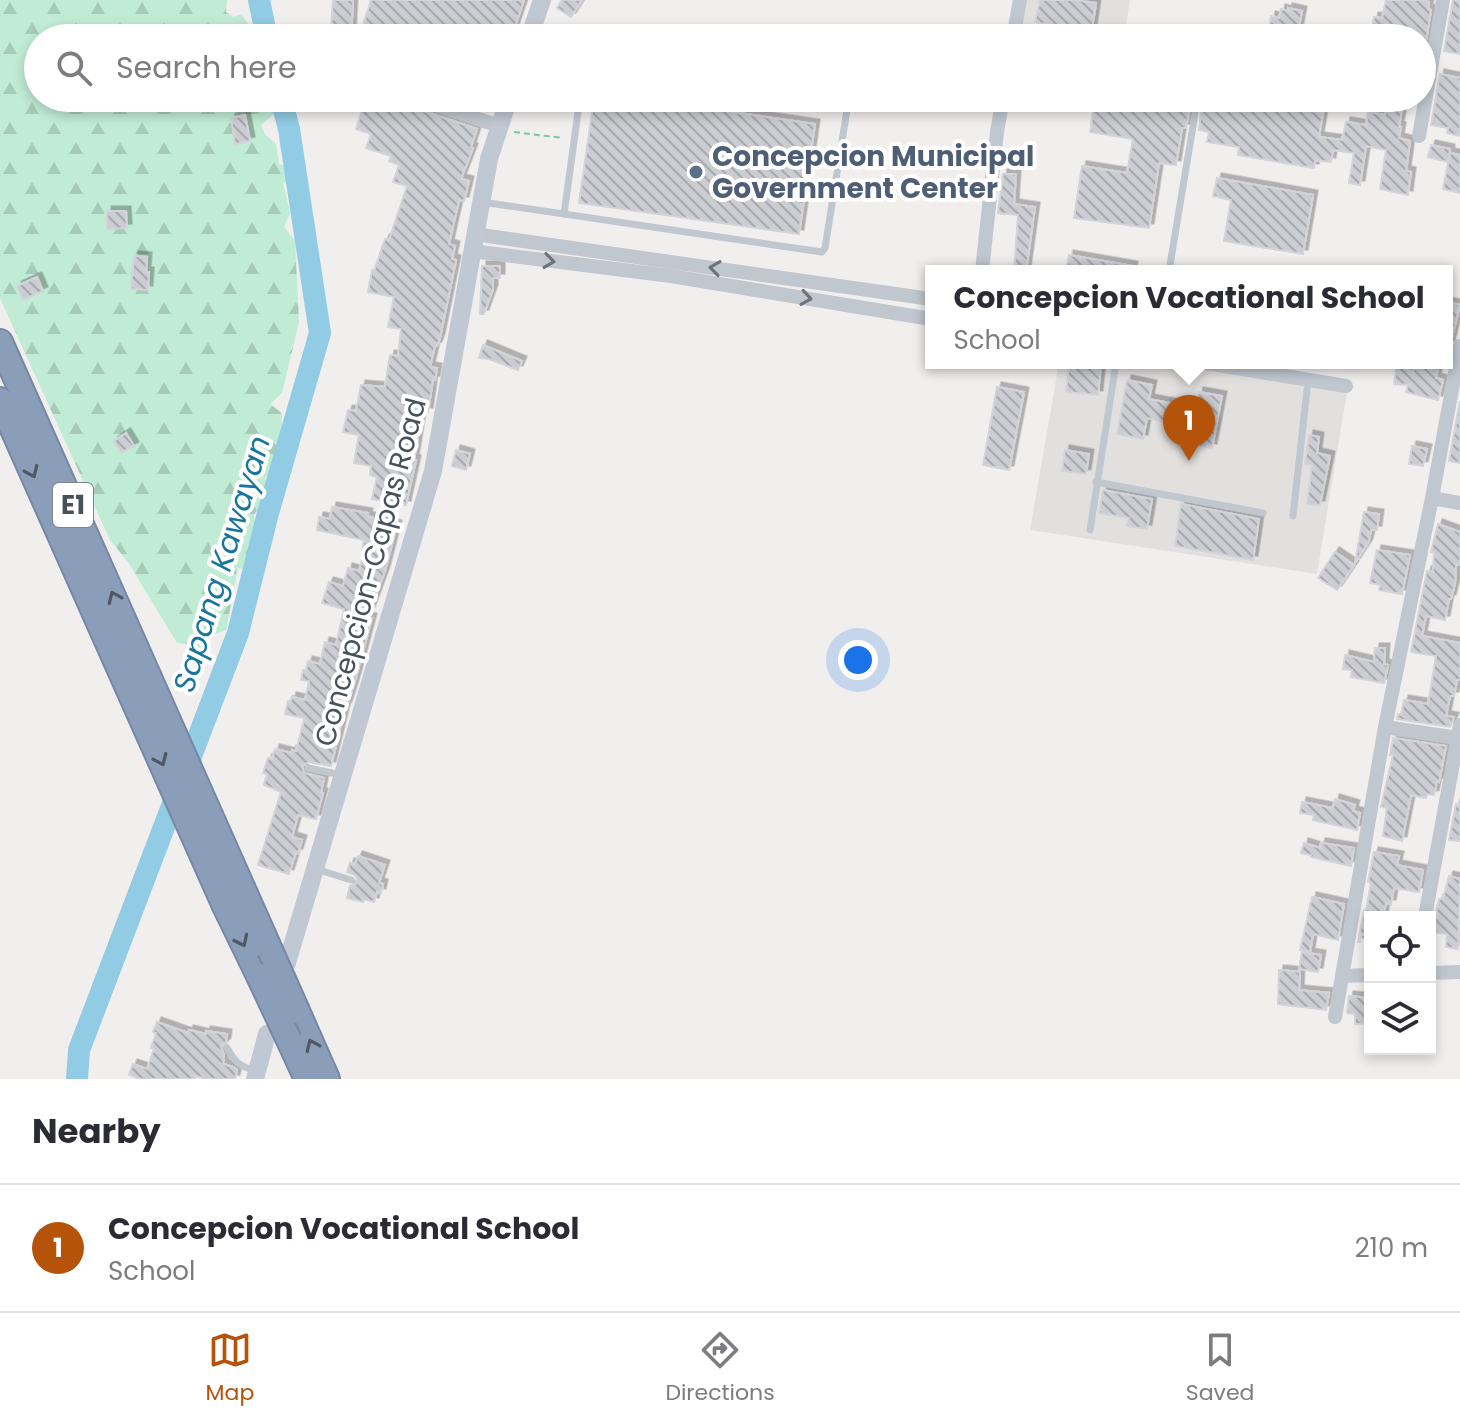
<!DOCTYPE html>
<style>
:root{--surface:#fff;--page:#f2f2f3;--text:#2b2b33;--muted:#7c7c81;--line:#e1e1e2;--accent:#b45309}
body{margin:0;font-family:Poppins,sans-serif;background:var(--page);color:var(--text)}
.controls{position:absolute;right:24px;bottom:24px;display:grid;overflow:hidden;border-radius:0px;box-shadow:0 4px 12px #0003}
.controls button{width:72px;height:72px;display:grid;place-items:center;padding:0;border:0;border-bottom:2px solid var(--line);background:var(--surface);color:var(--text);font:40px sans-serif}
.you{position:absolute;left:858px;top:660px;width:28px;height:28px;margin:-20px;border:6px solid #fff;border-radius:50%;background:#1a73e8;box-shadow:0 0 0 12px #1a73e833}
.badge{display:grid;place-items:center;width:52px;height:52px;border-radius:50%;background:var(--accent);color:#fff;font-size:26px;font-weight:700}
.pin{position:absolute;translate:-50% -66px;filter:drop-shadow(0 2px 4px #0008)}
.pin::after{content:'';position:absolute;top:42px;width:28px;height:24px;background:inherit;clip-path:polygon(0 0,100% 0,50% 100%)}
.popup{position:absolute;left:925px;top:265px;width:528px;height:104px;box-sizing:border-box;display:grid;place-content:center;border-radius:0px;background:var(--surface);filter:drop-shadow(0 2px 6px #0005);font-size:26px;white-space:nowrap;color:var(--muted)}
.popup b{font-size:30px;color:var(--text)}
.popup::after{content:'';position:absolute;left:50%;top:100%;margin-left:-16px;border:16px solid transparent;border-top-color:var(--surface)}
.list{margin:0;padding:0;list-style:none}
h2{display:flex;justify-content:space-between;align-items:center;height:104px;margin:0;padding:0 32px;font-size:34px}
h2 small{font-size:26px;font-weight:400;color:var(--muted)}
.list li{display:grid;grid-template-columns:52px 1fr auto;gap:24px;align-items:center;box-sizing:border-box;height:128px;padding:0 32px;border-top:2px solid var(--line)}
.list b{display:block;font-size:30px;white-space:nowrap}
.list p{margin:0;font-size:26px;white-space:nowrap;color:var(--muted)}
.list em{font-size:26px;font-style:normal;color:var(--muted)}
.icon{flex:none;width:44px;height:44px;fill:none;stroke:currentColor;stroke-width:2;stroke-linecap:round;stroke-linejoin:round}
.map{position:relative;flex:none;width:1460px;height:1079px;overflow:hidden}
.search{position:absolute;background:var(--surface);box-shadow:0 4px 12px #0003;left:24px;right:24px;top:24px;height:88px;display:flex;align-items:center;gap:20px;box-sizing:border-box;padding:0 28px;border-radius:44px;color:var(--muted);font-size:30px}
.sheet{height:232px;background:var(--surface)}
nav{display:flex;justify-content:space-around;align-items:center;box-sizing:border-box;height:112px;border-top:2px solid var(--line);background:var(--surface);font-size:22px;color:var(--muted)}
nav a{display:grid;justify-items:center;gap:4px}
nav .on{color:var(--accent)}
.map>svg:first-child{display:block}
.education{fill:#e2e0df}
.forest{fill:url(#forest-firs)}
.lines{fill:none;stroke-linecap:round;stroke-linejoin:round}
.river{stroke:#91cbe4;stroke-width:22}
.building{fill:url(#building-back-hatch);stroke:#d3d4d9;stroke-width:2;filter:url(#shadow)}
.motorway-casing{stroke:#7588a5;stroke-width:28}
.path{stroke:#7bc6a8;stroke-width:2;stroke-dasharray:6 4;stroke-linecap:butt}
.service{stroke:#c0c7cf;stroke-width:7}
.minor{stroke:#c0c7cf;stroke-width:14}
.secondary{stroke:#c0c8d3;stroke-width:18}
.motorway{stroke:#8a9db9;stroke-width:24}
.motorway-bridge-casing{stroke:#7588a5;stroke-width:28;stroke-linecap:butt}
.motorway-bridge{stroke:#8a9db9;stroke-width:24}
.oneway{stroke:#6c747d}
.oneway2{stroke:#4f5864}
.service-dot{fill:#5c6f8a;stroke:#fff;stroke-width:3}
.labels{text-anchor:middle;stroke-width:8;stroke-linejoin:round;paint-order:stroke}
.shield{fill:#fff;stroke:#7f848c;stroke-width:2}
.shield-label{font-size:26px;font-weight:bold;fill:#48505a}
.service-label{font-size:28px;font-weight:bold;fill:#4e5e75;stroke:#fff;text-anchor:start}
.street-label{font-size:28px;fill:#48505a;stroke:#fff}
.water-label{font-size:30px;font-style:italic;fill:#18759d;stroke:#fff}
</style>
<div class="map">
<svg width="1460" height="1079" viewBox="0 0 1460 1079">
<defs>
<pattern id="forest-firs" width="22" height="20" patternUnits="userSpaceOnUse" patternTransform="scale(2)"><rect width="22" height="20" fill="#c0ebd5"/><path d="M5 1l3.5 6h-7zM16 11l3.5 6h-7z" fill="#a6cbb9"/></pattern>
<pattern id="building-back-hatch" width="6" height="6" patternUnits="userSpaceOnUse" patternTransform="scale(2)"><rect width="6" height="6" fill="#cccdd2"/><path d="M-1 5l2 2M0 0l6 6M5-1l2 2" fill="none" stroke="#a8a9ad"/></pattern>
<filter id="shadow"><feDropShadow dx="4.5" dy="-4.5" stdDeviation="0" flood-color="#0004"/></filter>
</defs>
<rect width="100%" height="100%" fill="#f1eeee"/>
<g class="education">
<polygon points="1025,0 1130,0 1124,38 1101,38 1021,26"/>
<polygon points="1059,363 1157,363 1347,392 1317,574 1030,530"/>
</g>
<polygon class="forest" points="0,0 227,0 226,12 233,17 241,14 255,32 249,38 38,38 38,98 270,98 278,103 280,109 261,125 265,134 276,144 279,164 290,168 292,179 283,183 290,213 284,227 295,241 299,322 282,393 270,404 282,413 281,443 274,459 278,463 276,471 271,470 265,479 270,490 254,515 255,524 248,570 238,568 226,630 211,636 195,667 190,644 177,643 128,562 110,540 0,298"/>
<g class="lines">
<g class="river">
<polyline points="259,0 267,38"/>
<polyline points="77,1079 79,1050 238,633 268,513 320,333 289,129 281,98"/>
</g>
</g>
<g class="building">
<polygon points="333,0 353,0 351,38 339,38 340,29 331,29"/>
<polygon points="371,0 524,0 511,38 359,38"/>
<polygon points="562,0 582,0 571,17 557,8"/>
<polygon points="1040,0 1075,0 1096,3 1092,29 1059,24 1059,27 1035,22"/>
<polygon points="1386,0 1423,0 1429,2 1428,9 1431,10 1425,47 1422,46 1422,38 1404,38 1372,31 1374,17 1382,18"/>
<polygon points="1453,0 1460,0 1460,54 1444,51"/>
<polygon points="1288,8 1302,11 1298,32 1270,26 1271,16 1279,18 1281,9 1288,11"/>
<polygon points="1440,74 1460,78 1460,136 1447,133 1448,128 1431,125"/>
<polygon points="330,98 405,98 407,104 412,107 477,129 471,147 473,148 461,179 469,181 464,201 459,200 449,244 455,246 452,259 456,260 440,338 437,346 435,346 430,367 437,368 435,380 433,379 428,412 422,411 414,460 416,460 406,505 372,499 377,477 370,475 371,466 354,463 359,435 343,432 348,410 356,411 361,385 385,387 390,355 398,356 401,329 388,327 394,297 368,292 372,270 374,271 385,239 389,240 407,186 393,182 399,165 389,161 391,156 366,148 371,134 356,129 362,110 330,100"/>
<polygon points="447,98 489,98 485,111"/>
<polygon points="594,98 635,98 815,124 799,234 579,203"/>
<polygon points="1095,98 1166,98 1165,102 1245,112 1247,100 1323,113 1319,137 1342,140 1346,122 1366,125 1368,112 1385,115 1388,100 1403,102 1399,127 1401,127 1399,138 1410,141 1406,171 1411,172 1408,195 1380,189 1386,150 1366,146 1360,185 1349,183 1354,153 1333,150 1331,162 1315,160 1314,168 1238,155 1239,147 1207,142 1209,132 1199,130 1201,112 1195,108 1189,112 1186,128 1182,128 1176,165 1159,163 1149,228 1074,218 1082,166 1127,173 1133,139 1090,132"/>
<polygon points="245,115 250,141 235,144 231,118"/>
<polygon points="1431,145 1450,149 1448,162 1428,157"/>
<polygon points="1450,153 1460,155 1460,193 1443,189"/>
<polygon points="1003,174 1016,174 1014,204 1035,207 1026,271 1014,271 1018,215 998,213"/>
<polygon points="1217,178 1313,195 1303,254 1224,241 1231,200 1213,196"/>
<polygon points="107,211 126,211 127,228 107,229"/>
<polygon points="1069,255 1133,266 1132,271 1066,271"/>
<polygon points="134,256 147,257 146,272 149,272 148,290 131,289"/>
<polygon points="482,266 500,266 500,278 493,278 493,289 484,314 480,314"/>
<polygon points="37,277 43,291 23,300 17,286"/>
<polygon points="1447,302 1460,305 1450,345 1447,344"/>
<polygon points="483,345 522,361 518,370 489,359 479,358"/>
<polygon points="1069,363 1101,364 1098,395 1066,392"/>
<polygon points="1397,363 1413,373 1415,363 1439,363 1436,378 1443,380 1438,400 1406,392 1408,385 1394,384"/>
<polygon points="1127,380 1152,385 1149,399 1196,408 1199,392 1222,396 1212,448 1180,442 1182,425 1147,418 1143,439 1117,434"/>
<polygon points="997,387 1024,392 1009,470 983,465"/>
<polygon points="1460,401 1460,463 1449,461"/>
<polygon points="126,433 134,446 121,453 114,441"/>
<polygon points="1309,435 1319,437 1317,453 1330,456 1320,505 1307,504 1312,465 1305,464"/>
<polygon points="1412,446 1427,449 1423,466 1409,464"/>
<polygon points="456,450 470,454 466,470 452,466"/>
<polygon points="1065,450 1089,454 1086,474 1062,471"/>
<polygon points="1103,490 1152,499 1147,529 1127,526 1129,518 1099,513"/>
<polygon points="1181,504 1259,519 1253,560 1175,546"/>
<polygon points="332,507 368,513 367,516 397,525 385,571 368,617 372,618 355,681 347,706 346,705 331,766 309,762 302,766 304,773 324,778 321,792 323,793 316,819 298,815 292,837 302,840 298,853 296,852 289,874 258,865 281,792 264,785 267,774 263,773 268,758 272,759 275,749 292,753 292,750 296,751 304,720 304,718 285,714 288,701 291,701 292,697 305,700 309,681 301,680 303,670 306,671 308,661 320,664 325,642 336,645 344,609 322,603 329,582 343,586 348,568 359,571 364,552 362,551 364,540 317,530 319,517 330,519"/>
<polygon points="1364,512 1379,514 1377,530 1371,530 1368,543 1355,563"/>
<polygon points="1438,524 1460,532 1460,565 1456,564 1455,583 1451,599 1449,599 1445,620 1426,616 1422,636 1460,643 1460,680 1457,680 1454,696 1450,696 1446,716 1454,717 1450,727 1397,719 1398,714 1401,715 1404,700 1428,704 1436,656 1411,652 1427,571 1433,572 1434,552 1431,552"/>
<polygon points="1377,550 1410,555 1402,594 1379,590 1380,585 1370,583"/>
<polygon points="1335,552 1354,565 1337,590 1318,578"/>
<polygon points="1375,648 1385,648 1384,664 1388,665 1384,683 1351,677 1352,670 1343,669 1345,655 1374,662"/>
<polygon points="1393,738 1446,746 1439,782 1437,781 1434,795 1427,794 1426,798 1411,795 1402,841 1383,836 1387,808 1381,807 1393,755 1390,755"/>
<polygon points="1335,799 1355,805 1353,811 1360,813 1357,830 1313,820 1314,815 1300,813 1302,802 1333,808"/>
<polygon points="1456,804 1460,805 1460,841 1449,840"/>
<polygon points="1304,843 1320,848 1321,843 1354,848 1351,866 1311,857 1311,855 1301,853"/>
<polygon points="1374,852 1399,856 1397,865 1423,870 1419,892 1394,888 1391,904 1386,903 1383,917 1370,917 1370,935 1361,934 1360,942 1358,942 1364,910 1366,910 1371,883 1368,882"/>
<polygon points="358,856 385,865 379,883 383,884 381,893 377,892 374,902 364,899 363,902 347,898 350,886 356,884 357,879 355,875 347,872 350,863 355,864"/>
<polygon points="1449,876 1460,879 1458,949 1446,947 1447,934 1431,932 1439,899 1443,899"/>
<polygon points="1312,897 1344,904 1338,940 1313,934 1310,952 1300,950"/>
<polygon points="1302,952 1321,955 1318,972 1299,969"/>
<polygon points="1279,970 1300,972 1299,990 1329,993 1326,1010 1278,1004"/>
<polygon points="1349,996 1369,998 1369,1023 1355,1024 1355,1014 1347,1013"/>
<polygon points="157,1022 188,1033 189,1030 206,1034 206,1031 227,1034 226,1042 221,1047 224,1055 223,1064 233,1067 237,1070 235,1079 207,1079 195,1076 195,1079 140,1079 129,1075 133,1064 147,1069 154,1049 151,1048 156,1033 153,1032"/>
</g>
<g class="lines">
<g class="motorway-casing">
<g id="motorway">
<polyline points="0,342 270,950"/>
<polyline points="0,400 225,906 259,976"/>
<polyline points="297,1011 327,1079"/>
<polyline points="289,1040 307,1079"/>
</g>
</g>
<polyline class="path" points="514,132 563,138"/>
<g class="service">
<polyline points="482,202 822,252 825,248 847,110 844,103 802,98"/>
<polyline points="564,214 580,98"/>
<polyline points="1169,271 1195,114"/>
<polyline points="1096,482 1263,513"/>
<polyline points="1293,516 1308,381"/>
<polyline points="1090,530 1116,363"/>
<polyline points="308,768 342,775"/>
<polyline points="316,869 351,880"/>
<path d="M227 1048C236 1063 238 1065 255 1071"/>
</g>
<g class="minor">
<polyline points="1013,38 1020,0"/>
<polyline points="415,98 499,126"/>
<polyline points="1419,136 1443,0"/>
<polyline points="474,234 931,299"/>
<polyline points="472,251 671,276 931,319"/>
<polyline points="982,271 997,132 1003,98"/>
<polyline points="1205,363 1346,386"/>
<polyline points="1432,498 1460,503"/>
<polyline points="1385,727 1457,738"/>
<polyline points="1425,917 1460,725"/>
<polyline points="1430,973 1460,972"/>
<polyline points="1342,976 1370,975"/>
<polyline points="1335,1017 1385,727 1432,498 1460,346"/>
</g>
<g class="secondary">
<polyline points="529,38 542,0"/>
<polyline points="287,963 433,471 489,159 509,98"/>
<polyline points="255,1079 267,1034"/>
</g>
<use href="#motorway" class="motorway"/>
<g class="motorway-bridge-casing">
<g id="motorway-bridge">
<polyline points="270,950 297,1011"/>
<polyline points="259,976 289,1040"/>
</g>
</g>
<use href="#motorway-bridge" class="motorway-bridge"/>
</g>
<defs><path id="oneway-chevron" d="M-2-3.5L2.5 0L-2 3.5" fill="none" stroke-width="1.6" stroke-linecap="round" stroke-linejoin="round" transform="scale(2)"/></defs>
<g class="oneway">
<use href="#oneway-chevron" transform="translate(549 261) rotate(7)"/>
<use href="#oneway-chevron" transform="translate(715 268) rotate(-172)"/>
<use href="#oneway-chevron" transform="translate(806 298) rotate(9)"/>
</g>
<g class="oneway2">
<use href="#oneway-chevron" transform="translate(32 472) rotate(66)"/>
<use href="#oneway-chevron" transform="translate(114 597) rotate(-114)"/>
<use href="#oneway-chevron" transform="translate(161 760) rotate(66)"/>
<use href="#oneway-chevron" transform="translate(242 941) rotate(64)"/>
<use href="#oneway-chevron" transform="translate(312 1045) rotate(-114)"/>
</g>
<circle class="service-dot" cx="696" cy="172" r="8"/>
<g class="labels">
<rect class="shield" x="53" y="483" width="40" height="44" rx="6"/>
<g class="shield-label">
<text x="73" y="514">E1</text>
</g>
<g class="service-label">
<text x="712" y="166">Concepcion Municipal<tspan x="712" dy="32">Government Center</tspan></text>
</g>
<g class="street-label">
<text transform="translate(370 572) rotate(-75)" y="10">Concepcion-Capas Road</text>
</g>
<g class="water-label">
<text transform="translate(222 564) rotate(-73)" y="10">Sapang Kawayan</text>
</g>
</g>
</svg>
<div class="controls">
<button><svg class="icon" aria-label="locate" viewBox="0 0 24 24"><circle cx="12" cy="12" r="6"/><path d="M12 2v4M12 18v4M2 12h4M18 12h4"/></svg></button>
<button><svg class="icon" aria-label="layers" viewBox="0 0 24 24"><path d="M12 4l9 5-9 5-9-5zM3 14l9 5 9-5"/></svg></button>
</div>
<div class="you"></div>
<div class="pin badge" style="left:1189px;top:461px">1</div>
<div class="popup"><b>Concepcion Vocational School</b>School</div>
<div class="search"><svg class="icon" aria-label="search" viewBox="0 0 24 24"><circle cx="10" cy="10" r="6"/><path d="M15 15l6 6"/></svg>Search here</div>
</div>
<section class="sheet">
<h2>Nearby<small></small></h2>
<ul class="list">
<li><span class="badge">1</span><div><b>Concepcion Vocational School</b><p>School</p></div><em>210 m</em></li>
</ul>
</section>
<nav>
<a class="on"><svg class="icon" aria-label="map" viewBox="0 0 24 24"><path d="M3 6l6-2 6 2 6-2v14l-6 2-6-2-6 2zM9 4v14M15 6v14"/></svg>Map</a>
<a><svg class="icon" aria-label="directions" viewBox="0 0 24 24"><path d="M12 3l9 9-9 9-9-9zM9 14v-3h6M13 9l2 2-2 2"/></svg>Directions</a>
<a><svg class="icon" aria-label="saved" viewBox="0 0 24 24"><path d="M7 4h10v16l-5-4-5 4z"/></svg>Saved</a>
</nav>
